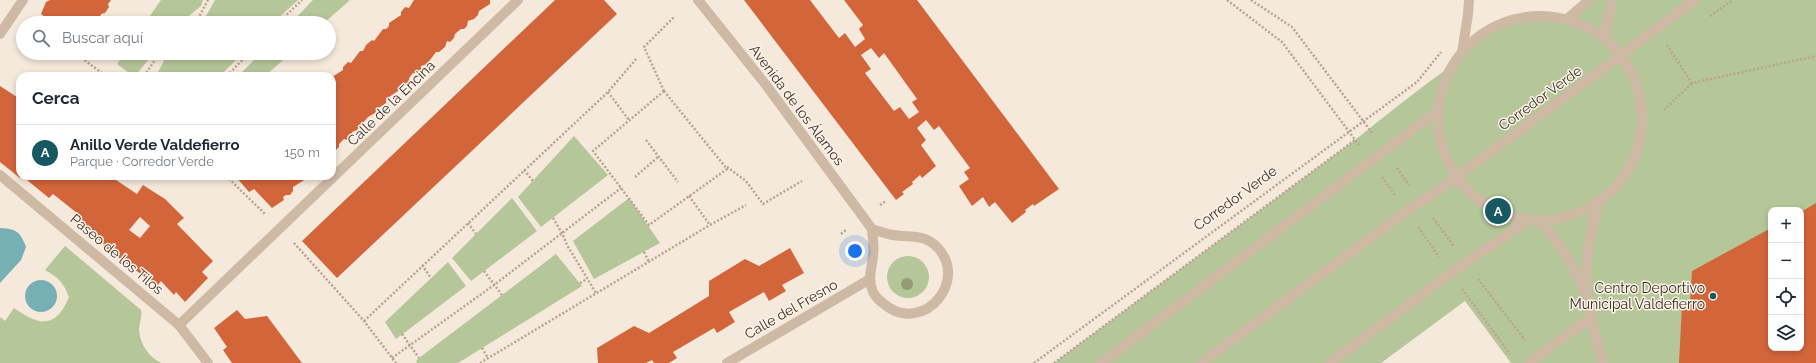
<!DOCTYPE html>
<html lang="es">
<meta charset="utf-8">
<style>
:root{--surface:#fff;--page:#f2f2f3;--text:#1f2937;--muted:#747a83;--line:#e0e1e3;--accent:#185860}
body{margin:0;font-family:Raleway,sans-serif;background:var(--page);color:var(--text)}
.controls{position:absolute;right:12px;bottom:12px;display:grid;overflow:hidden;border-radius:8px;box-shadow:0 2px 6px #0003}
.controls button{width:36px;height:36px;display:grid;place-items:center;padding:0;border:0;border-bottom:1px solid var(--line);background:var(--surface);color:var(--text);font:20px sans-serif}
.you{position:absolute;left:855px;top:251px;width:14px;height:14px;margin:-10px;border:3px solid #fff;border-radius:50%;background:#1a73e8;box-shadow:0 0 0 6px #1a73e833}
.badge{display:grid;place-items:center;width:26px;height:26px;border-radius:50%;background:var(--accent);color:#fff;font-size:13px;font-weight:700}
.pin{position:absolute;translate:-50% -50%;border:2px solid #fff;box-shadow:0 1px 4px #0006}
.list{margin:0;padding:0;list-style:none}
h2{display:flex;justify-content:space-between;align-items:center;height:52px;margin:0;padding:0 16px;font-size:17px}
h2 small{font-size:13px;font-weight:400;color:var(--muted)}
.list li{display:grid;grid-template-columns:26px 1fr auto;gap:12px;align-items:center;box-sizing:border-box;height:56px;padding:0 16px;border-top:1px solid var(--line)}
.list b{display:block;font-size:15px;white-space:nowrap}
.list p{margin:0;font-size:13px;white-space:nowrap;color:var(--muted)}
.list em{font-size:13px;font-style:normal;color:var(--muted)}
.icon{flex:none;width:22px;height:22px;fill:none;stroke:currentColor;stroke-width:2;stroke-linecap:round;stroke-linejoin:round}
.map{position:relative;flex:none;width:1816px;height:363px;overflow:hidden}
.search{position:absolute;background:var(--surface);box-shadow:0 2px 6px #0003;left:16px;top:16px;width:320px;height:44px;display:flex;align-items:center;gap:10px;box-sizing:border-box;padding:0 14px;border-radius:22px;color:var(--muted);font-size:15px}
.panel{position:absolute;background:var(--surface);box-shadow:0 2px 6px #0003;left:16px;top:72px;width:320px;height:108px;border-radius:12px}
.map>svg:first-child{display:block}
.green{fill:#b5c699;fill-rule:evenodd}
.water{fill:#76b0b5}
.building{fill:#d3653a;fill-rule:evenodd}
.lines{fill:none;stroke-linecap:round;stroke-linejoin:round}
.path{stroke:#baa38f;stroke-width:2.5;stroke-dasharray:2 2;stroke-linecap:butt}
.minor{stroke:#ceb9a5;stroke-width:10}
.tree{fill:#959a79}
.poi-dot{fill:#185860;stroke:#fcf3e8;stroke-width:1.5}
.labels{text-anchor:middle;stroke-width:3;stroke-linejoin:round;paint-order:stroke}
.street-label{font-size:14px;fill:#392d27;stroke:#fcf3e8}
.poi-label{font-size:14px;fill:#392d27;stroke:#fcf3e8;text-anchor:end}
</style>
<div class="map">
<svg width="1816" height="363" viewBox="0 0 1816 363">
<rect width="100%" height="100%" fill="#f5e9db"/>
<g class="green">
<polygon points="161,0 203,0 201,6 180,23 145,23"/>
<polygon points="215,0 298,0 273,23 202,23"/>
<polygon points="313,0 350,0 324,23 291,23"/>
<path d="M1589 0H1816V363H1511L1465 301 1381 363H1054L1355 140C1387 114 1419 89 1452 65 1456 62 1458 57 1461 53 1466 48 1472 43 1477 39 1503 16 1534 15 1566 20ZM1771 210H1801V348H1771Z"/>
<polygon points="125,53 154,53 135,76 133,76 117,64"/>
<polygon points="168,53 243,53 220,76 156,76"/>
<polygon points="261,53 291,53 265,76 238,76"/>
<polygon points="574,136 608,175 541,227 518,197"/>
<polygon points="512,198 537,231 471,281 452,258"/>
<polygon points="629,198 660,243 594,279 573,241"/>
<path d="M65 246 141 310C142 317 140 322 139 328 139 343 149 358 162 363H0V317L5 321 14 308C39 326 56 329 69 297 63 282 59 278 45 270Z"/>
<polygon points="556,254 582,286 458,363 417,363 416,361 419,358"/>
<circle cx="908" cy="277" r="21"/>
<polygon points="448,262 466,286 396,339 385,322"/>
</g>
<g class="water">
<path d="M0 228C17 229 20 232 26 247L21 260 0 283Z"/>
<circle cx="41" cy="296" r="16"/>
</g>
<g class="building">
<polygon points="50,0 111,0 108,4 109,7 105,13 101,14 98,23 53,23 41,14 46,2"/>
<polygon points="414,0 490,0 490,4 479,11 478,15 474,19 468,21 467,26 464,29 461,29 455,34 454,38 450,42 447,41 445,47 439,52 436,52 427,64 421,66 421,70 417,73 413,73 409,78 409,82 399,88 398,91 386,99 386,103 377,109 375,113 368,117 357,130 352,132 352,136 347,140 344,139 339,144 339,147 335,151 332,151 332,77 343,70 343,67 348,62 351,63 360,51 363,51 366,45 372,40 374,41 383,29 386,29 389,26 389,23 401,15 401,12 405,7 409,8"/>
<polygon points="555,0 604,0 617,14 337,278 302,241"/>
<path d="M744 0H810L839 38 845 33 855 47 865 39 859 29 863 25 844 0H917L1059 189 1034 206 1033 204 1025 210 1026 212 1012 223 995 202 989 207 983 197 972 206 959 186 969 179 964 172 970 168 939 126 934 130 926 120 917 128 926 140 921 145 936 166 922 178 920 175 912 182 913 184 902 192 904 194 896 200ZM871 48 879 58 884 53 917 99 912 102 919 112 909 119 900 107 894 111 865 73 871 69 861 55Z"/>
<polygon points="0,86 20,99 20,178 0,162"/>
<path d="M22 176H110L137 194 143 185 165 199 184 218 177 224 213 261 202 272 208 278 185 302 176 292 174 295 161 281 157 286 103 246 104 244 77 223 82 217 53 194 49 198ZM140 217 150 226 140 238 129 230Z"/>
<polygon points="235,176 306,176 306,179 293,187 293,191 290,195 286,195 283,197 284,200 272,208 254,189 249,192"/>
<polygon points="1816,203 1816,363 1679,363 1682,305 1690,305 1692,271 1771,228 1771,348 1801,348 1801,212"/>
<polygon points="790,248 804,273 782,285 786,291 769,301 764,292 729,312 735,322 717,333 714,328 673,352 677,358 669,363 654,363 652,360 646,363 598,363 597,348 634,326 649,333 709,296 709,281 745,259 759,266"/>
<polygon points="237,310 245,319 267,316 302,363 232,363 223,350 227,347 214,328"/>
</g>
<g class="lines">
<g class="path">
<polyline points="1227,0 1282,42 1359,145"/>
<polyline points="1251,0 1292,27 1373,134"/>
<polyline points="1710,16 1733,0"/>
<polyline points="190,23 200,15 208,0"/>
<polyline points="278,23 302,0"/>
<polyline points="1667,45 1692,83 1816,56"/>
<polyline points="75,53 106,76"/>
<polyline points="144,76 160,53"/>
<polyline points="227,76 249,53"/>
<polygon points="664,91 727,169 649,225 593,151"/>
<polyline points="664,91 644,47 675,16"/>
<polyline points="608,92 629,120"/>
<polyline points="1664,110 1692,83"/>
<polyline points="646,140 678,182"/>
<polyline points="727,167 746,181 763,204 802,181"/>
<polyline points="1397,168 1409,185"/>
<polyline points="524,170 533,181"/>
<polyline points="226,176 265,214"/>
<polyline points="635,177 658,157"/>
<polyline points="1382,177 1395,195"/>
<polyline points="689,196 710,225 746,205"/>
<polyline points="880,205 886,201"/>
<polyline points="553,218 562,233 567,245 596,293"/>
<polyline points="1433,218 1454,246"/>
<polyline points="468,223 476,234"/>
<polyline points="1418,227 1439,257"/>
<polyline points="841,234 847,229"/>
<polyline points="294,243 364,321 396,363"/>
<polyline points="644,252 649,262"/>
<polyline points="422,265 431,278"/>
<polyline points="484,271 502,295"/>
<polyline points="1478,279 1525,340"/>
<polyline points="580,283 587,279"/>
<polyline points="1462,289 1510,354"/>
<polyline points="364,321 608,92 637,58"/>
<polyline points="402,334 419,358"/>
<polyline points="482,348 488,358"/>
<polyline points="392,358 494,285 621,188"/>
<polyline points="480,363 710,225"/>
<polyline points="1034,363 1417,82 1441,52"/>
<polyline points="1054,363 1355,140"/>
</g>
<g class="minor">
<path d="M698 0 766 85 872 229C873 237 874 247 873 256 872 269 867 278 873 292 876 298 882 303 888 307 925 332 968 281 938 248 924 233 910 238 893 235 886 234 879 231 872 229"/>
<circle cx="1540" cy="118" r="102"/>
<polyline points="1566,20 1589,0"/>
<polyline points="0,34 23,0"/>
<polyline points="1604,39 1612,0"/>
<polyline points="1462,53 1468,14 1469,0"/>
<polyline points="0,175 179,325 208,363"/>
<path d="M1600 201C1589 233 1584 264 1587 297 1590 319 1597 342 1603 363"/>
<path d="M1539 220C1562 245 1572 264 1586 294"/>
<polyline points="179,325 518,0"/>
<polyline points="727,363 870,279"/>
<polyline points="1101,363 1439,110"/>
<polyline points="1201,363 1407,211 1457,177 1695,0"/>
<polyline points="1330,363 1451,273 1528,220"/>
<polyline points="1528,363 1592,317"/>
</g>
</g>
<circle class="tree" cx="907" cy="284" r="6"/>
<circle class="poi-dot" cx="1713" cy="296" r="4"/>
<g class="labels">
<g class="street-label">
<text transform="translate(1540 98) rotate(-36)" y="5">Corredor Verde</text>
<text transform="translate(391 103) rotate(-44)" y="5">Calle de la Encina</text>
<text transform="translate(797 105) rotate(53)" y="5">Avenida de los Álamos</text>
<text transform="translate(1235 198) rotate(-36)" y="5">Corredor Verde</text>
<text transform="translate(117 254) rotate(40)" y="5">Paseo de los Tilos</text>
<text transform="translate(791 309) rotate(-30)" y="5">Calle del Fresno</text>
</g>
<g class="poi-label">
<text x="1705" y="293">Centro Deportivo<tspan x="1705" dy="16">Municipal Valdefierro</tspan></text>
</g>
</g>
</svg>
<div class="controls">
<button>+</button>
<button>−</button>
<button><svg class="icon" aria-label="locate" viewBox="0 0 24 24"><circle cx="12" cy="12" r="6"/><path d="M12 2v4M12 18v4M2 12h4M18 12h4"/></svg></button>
<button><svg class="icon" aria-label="layers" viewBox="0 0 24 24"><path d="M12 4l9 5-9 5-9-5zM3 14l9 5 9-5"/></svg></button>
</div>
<div class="you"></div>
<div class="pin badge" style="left:1498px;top:211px">A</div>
<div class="search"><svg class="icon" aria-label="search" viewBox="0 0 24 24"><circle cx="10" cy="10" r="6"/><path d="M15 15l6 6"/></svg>Buscar aquí</div>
<section class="panel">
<h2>Cerca<small></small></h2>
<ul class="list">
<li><span class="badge">A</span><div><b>Anillo Verde Valdefierro</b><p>Parque · Corredor Verde</p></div><em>150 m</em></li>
</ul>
</section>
</div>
